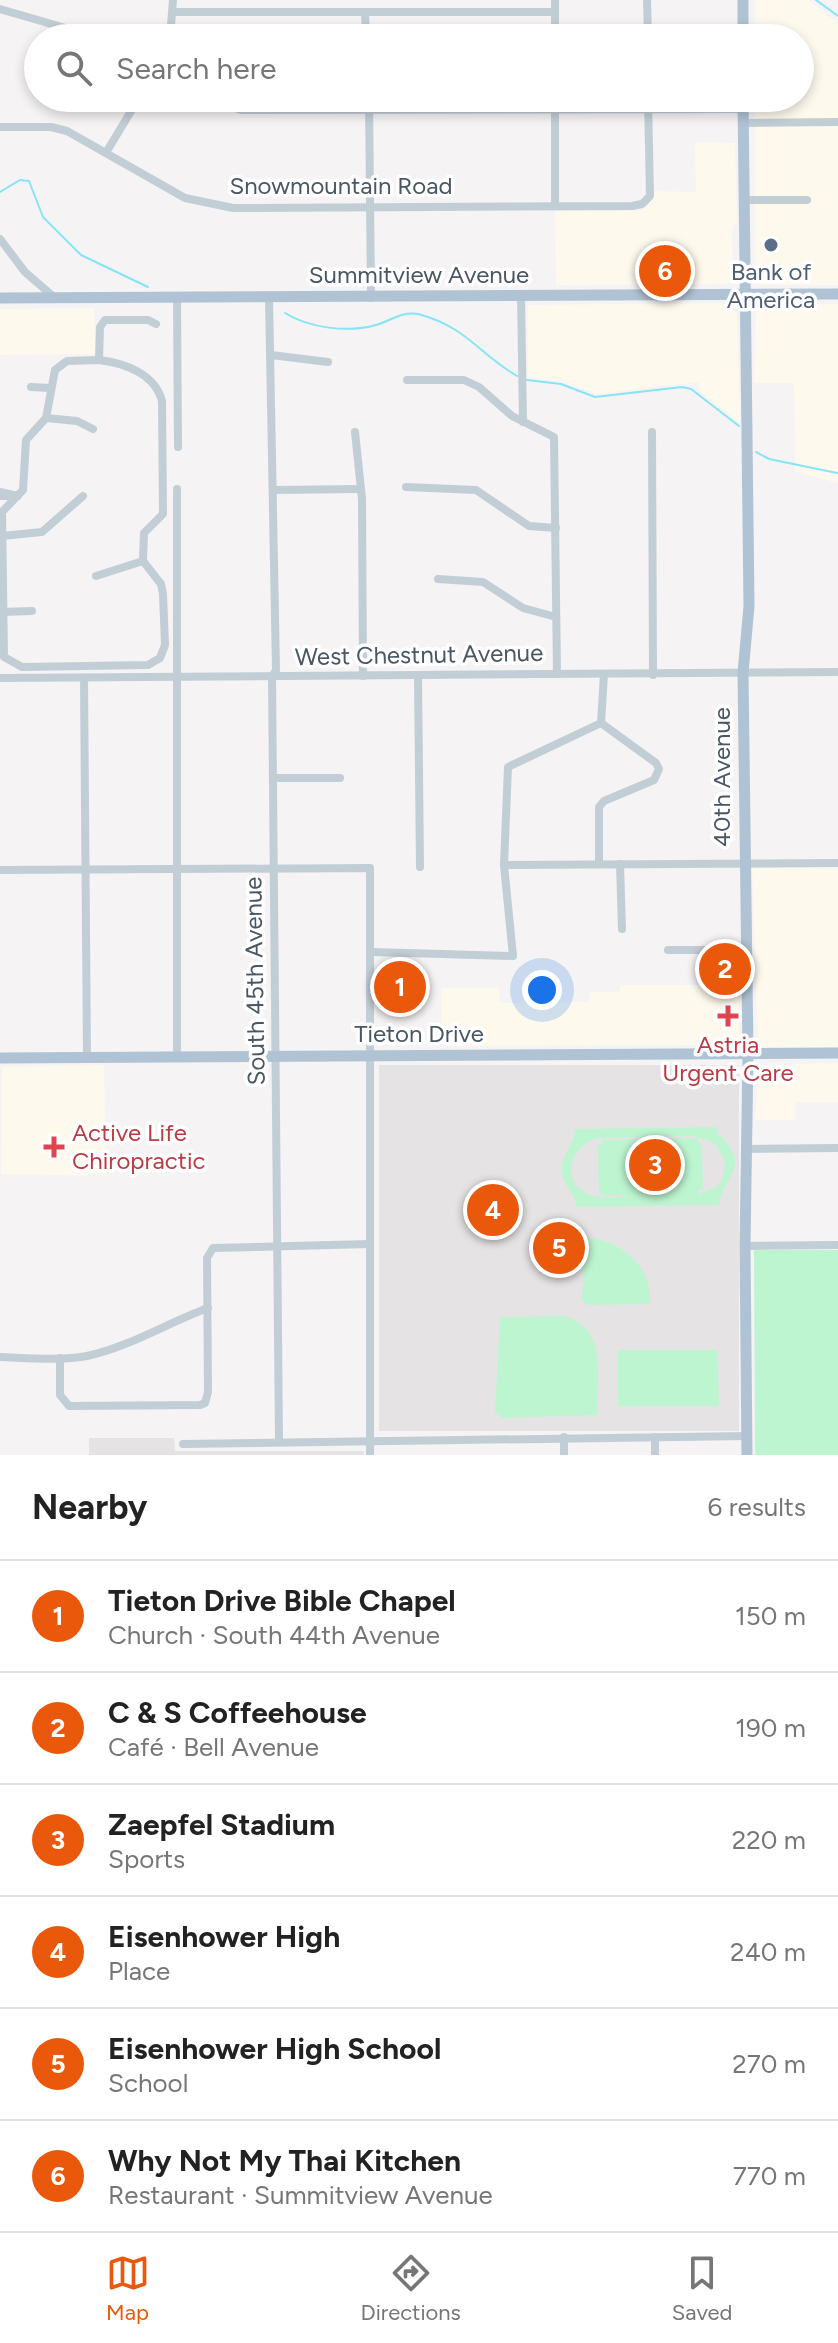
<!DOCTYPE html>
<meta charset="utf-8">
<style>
:root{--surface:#fff;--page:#f6f6f6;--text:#222;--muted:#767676;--line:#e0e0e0;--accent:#ea580c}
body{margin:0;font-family:Figtree,sans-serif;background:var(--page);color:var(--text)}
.you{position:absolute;left:542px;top:990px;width:28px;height:28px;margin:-20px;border:6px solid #fff;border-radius:50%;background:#1a73e8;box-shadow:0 0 0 12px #1a73e833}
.badge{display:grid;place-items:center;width:52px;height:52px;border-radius:50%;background:var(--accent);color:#fff;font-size:26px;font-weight:700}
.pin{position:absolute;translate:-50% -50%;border:4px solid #fff;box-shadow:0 2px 8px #0006}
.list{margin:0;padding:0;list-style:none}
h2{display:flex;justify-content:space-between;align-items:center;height:104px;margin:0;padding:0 32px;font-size:34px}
h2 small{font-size:26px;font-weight:400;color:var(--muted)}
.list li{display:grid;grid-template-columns:52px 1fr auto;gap:24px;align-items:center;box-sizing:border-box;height:112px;padding:0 32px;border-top:2px solid var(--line)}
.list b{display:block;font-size:30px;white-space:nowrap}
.list p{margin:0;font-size:26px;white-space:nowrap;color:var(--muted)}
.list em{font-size:26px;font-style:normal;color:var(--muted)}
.icon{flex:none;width:44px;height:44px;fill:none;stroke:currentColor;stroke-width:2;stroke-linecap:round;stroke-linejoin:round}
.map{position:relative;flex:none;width:838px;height:1455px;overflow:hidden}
.search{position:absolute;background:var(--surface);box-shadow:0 4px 12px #0003;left:24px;right:24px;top:24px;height:88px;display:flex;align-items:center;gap:20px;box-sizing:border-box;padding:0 28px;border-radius:44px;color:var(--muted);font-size:30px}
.sheet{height:776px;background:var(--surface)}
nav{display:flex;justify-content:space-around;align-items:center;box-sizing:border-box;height:112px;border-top:2px solid var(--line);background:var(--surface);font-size:22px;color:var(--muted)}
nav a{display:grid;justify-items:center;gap:4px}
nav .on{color:var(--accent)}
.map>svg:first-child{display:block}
.commercial{fill:#fef9ed}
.education{fill:#e6e3e5}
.green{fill:#bef5d1;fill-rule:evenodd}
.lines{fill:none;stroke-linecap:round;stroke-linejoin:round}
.stream{stroke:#87e4f7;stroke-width:2}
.minor{stroke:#c2ced5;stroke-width:8}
.major{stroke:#b0c3d4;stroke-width:11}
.service-dot{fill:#5c6f8a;stroke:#fff;stroke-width:3}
.health-dot{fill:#e0444e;stroke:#fff;stroke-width:3}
.labels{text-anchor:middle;stroke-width:7;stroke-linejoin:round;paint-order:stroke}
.street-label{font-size:24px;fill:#485763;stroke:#fff}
.service-label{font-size:24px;fill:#4e5e75;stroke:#fff}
.health-label{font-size:24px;fill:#be3a42;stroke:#fff}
</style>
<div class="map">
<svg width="838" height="1455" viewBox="0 0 838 1455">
<rect width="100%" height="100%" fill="#f5f3f3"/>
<g class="commercial">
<polygon points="755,0 809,0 838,24 838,285 764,285 755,282 755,98 800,98 800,38 755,38"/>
<polygon points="695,142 735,143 737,220 732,230 733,278 728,284 556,285 555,211 637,211 647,208 653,191 696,192"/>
<polygon points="727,303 737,314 740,423 700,392 698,382 596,394 562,382 528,377 528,305"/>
<polygon points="838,304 838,483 795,472 794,383 754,383 756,309 762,305"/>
<polygon points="94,308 95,354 0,355 0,309"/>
<polygon points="752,868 838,869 838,1047 764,1047 758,1043"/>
<polygon points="716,945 739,945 739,1039 732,1045 442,1046 441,988 499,988 500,1003 589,1002 590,992 620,992 620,985 715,985"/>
<polygon points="838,1063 838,1102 795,1102 795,1120 755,1120 759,1065"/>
<polygon points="104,1065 106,1176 1,1174 2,1067"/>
</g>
<g class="education">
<rect x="379" y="1065" width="360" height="366"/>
<polygon points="89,1438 174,1438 175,1451 364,1451 364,1455 89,1455"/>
</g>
<g class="green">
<path d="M717 1127 718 1134C756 1167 719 1180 720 1205L576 1207C576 1194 563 1186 562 1172 560 1154 575 1145 575 1129ZM695 1136 714 1143 725 1160 722 1180 715 1188 698 1194V1190L703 1189 702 1143H698L697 1138 602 1140V1145H598L599 1191 603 1196H629C615 1197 596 1200 584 1192 559 1175 574 1144 598 1138Z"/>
<path d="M586 1238C622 1240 652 1266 650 1304L588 1305 582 1300Z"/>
<polygon points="754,1250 838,1250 838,1455 755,1455"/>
<path d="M564 1316C609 1329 597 1377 597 1415L502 1418 495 1412 500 1317Z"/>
<polygon points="618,1350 718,1350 719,1406 618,1406"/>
</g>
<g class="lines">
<g class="stream">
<polyline points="816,0 838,16"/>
<polyline points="0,192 20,180 29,181 43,217 81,255 148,287"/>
<path d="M285 313C309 328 348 333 376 325 390 321 402 311 418 314 467 327 479 354 517 376"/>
<polyline points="527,380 561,384 595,397 682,387 691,389 739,426"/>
<polyline points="756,452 769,459 837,473"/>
</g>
<g class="minor">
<polyline points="555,0 555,38"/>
<polyline points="647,0 648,38"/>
<polyline points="0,9 100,38"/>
<polyline points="173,12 555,12"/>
<polyline points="365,13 366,38"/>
<polyline points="170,38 173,0"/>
<polyline points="800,59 803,59"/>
<polyline points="206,98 241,110 743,109"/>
<polyline points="369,98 371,298"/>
<polyline points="555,98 555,206"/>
<polyline points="743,123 838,122"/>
<polyline points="0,127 51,127 67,131 185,198 233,208 632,206 642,204 650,196 648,98"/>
<polyline points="107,151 139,98"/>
<polyline points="745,200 807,200"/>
<polyline points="0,239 25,272 55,298"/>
<polyline points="521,296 523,422"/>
<polyline points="269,298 276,670 272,677 279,1441"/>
<polyline points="177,299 178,447"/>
<polyline points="271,355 328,362"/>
<path d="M99 360C125 363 155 374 162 401L163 514 144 533 143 561 161 584 163 594 165 645 160 658 148 665 22 667 4 657 2 512 23 490 26 440 46 418 55 370 67 361Z"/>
<polyline points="99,360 100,327 105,320 148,320 156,324"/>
<polyline points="407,380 464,380 479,387 512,416 554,437 557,674"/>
<polyline points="31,387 50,388"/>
<polyline points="46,418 77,421 93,429"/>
<polyline points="355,432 362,499 363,676"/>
<polyline points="652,432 653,675"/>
<polyline points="406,487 476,490 529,526 556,528"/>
<polyline points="274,490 359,489"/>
<polyline points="0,492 18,496 0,496"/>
<polyline points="2,536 42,532 83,496"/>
<polyline points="96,576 143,561"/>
<polyline points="438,579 483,582 523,608 556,617"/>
<polyline points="2,612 32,611"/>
<polyline points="418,676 420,867"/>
<polyline points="0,678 838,672"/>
<polyline points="84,678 87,1057"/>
<polyline points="601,723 604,674"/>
<polyline points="274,778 340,778"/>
<polyline points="599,864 599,807 604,801 654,780 659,769 656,763 601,723"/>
<polyline points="620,864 622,929"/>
<polyline points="504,865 838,863"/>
<polyline points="0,870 370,868 370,1455"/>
<polyline points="668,950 746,950"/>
<polyline points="372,952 513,956 504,865 508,767 601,723"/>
<polyline points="177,1057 177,489"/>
<polyline points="746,1149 838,1148"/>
<polyline points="745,1246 838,1245"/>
<path d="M0 1357C28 1358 59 1361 87 1356 129 1347 167 1323 208 1308"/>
<polyline points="60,1358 60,1395 69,1406 200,1405 205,1403 208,1392 207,1258 213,1248 370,1244"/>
<polyline points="183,1444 747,1436"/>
<polyline points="564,1455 564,1437"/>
<polyline points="655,1455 655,1437"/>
</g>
<g class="major">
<polyline points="743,38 743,0"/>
<polyline points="743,98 749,606 743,673 748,1054 745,1246 747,1455"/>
<polyline points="0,298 838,294"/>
<polyline points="0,1058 838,1053"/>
</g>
</g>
<circle class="service-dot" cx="771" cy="245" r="8"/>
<g class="health-dot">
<path d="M724 1004h8v8h8v8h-8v8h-8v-8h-8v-8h8z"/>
<path d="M50 1135h8v8h8v8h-8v8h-8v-8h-8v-8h8z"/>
</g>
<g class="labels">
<g class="street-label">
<text x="341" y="194">Snowmountain Road</text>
<text x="419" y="283">Summitview Avenue</text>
<text transform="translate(419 655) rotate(-1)" y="8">West Chestnut Avenue</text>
<text transform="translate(722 777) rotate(-90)" y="8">40th Avenue</text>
<text transform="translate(255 981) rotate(-91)" y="8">South 45th Avenue</text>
<text x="419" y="1042">Tieton Drive</text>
</g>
<g class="service-label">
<text x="771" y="280">Bank of<tspan x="771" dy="28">America</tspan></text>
</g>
<g class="health-label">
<text x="728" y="1053">Astria<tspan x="728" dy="28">Urgent Care</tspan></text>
<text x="72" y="1141" text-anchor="start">Active Life<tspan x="72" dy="28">Chiropractic</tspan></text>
</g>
</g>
</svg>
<div class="you"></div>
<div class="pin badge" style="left:400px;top:987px">1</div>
<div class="pin badge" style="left:725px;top:969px">2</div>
<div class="pin badge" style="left:655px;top:1165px">3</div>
<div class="pin badge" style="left:493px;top:1210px">4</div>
<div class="pin badge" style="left:559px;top:1248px">5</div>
<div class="pin badge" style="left:665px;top:271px">6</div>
<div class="search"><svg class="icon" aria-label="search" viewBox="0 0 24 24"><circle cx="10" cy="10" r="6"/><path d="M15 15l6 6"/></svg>Search here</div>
</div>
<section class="sheet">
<h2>Nearby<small>6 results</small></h2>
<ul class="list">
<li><span class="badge">1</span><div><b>Tieton Drive Bible Chapel</b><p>Church · South 44th Avenue</p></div><em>150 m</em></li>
<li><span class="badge">2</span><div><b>C &amp; S Coffeehouse</b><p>Café · Bell Avenue</p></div><em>190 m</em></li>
<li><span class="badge">3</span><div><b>Zaepfel Stadium</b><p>Sports</p></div><em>220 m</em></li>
<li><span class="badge">4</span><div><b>Eisenhower High</b><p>Place</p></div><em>240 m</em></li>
<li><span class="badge">5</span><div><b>Eisenhower High School</b><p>School</p></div><em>270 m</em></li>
<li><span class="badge">6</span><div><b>Why Not My Thai Kitchen</b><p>Restaurant · Summitview Avenue</p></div><em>770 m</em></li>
</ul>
</section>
<nav>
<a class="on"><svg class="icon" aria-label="map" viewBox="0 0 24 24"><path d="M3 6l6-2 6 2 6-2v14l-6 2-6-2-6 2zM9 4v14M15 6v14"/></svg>Map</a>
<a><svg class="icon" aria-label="directions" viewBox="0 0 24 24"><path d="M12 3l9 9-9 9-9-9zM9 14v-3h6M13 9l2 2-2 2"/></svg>Directions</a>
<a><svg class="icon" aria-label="saved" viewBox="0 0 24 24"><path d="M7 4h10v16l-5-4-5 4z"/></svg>Saved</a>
</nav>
